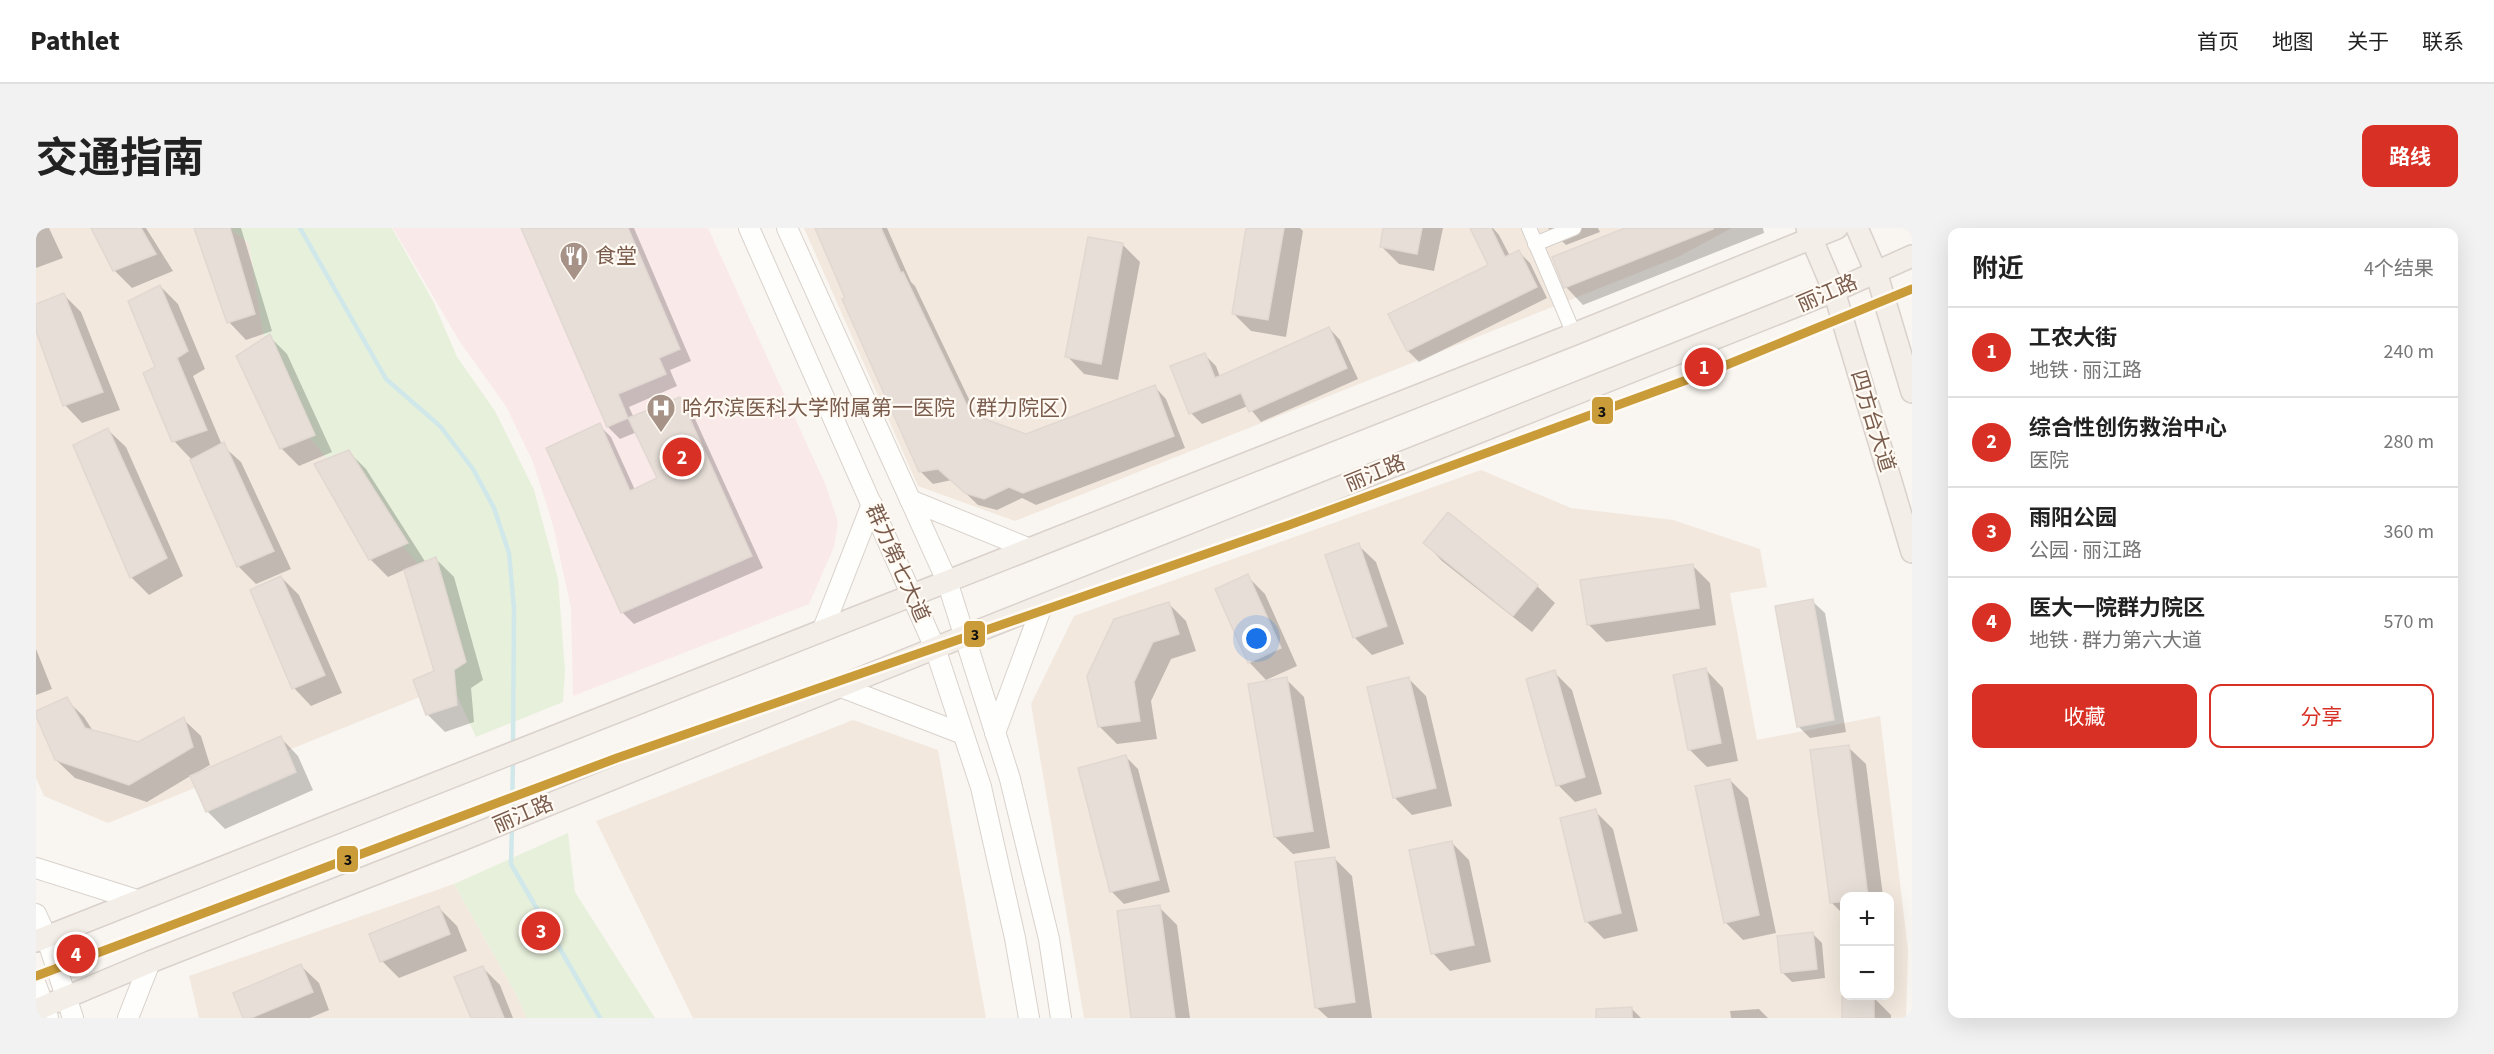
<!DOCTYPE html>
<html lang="zh">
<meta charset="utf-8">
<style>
:root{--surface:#fff;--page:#f2f2f2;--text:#222;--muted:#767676;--line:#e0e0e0;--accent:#d93025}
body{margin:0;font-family:"Source Sans 3","Noto Sans SC",sans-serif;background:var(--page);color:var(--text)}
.controls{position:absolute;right:18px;bottom:18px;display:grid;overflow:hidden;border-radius:12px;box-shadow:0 6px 24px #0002}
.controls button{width:54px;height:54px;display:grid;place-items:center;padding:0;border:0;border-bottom:2px solid var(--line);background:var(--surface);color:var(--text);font:30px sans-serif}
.you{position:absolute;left:1221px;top:411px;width:21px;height:21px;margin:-15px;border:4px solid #fff;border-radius:50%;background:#1a73e8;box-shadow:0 0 0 9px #1a73e833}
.badge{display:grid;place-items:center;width:39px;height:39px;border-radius:50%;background:var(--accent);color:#fff;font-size:20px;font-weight:700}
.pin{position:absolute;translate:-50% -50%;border:3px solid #fff;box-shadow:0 2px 6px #0006}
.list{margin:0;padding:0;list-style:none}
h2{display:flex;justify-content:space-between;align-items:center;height:78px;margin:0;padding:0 24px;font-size:26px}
h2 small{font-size:20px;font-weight:400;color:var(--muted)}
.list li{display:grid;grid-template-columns:39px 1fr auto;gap:18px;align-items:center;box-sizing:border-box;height:90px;padding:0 24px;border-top:2px solid var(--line)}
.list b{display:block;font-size:22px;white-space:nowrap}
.list p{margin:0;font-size:20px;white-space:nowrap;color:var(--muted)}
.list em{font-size:20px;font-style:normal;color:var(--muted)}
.actions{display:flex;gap:12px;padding:18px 24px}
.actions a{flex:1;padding:14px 0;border:2px solid var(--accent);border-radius:12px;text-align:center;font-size:21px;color:var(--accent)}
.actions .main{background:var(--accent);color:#fff}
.map{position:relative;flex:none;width:1876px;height:790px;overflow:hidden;border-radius:12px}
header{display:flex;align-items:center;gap:36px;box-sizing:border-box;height:84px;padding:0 30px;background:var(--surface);border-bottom:2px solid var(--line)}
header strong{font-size:28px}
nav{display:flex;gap:33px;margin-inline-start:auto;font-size:21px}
.intro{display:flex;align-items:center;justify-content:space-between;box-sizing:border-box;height:144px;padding:0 36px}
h1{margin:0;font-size:42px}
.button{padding:15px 27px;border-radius:12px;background:var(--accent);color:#fff;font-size:21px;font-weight:700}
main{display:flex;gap:36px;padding:0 36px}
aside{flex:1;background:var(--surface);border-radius:12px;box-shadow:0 6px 24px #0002}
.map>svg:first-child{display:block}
.residential{fill:#f2e8de;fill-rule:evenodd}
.medical{fill:#fae9e9}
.green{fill:#e7f0db}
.shadow{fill:#0003}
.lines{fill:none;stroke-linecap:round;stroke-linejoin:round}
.stream{stroke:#d0e8ea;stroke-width:4.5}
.building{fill:#e6ded7;stroke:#e2d8d2;stroke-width:1.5}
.minor-casing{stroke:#d7d1cb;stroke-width:16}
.secondary-casing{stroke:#d9d2cb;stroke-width:22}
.primary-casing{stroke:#dad1cc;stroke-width:24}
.minor{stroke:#fefefd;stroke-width:14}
.secondary{stroke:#fefefd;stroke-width:20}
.primary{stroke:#f3eee8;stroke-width:21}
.metro-1-casing{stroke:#fffaf3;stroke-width:14}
.metro-1{stroke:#ca9c39;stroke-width:9}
.labels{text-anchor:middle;stroke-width:4.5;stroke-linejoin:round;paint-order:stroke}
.poi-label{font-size:21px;fill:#7a5c4d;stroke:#fffaf3;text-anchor:start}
.street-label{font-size:21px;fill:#7a5c4d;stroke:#fffaf3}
.line-badge{stroke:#fffaf3;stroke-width:2}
.pale-badge-label{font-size:16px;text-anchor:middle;font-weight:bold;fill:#111}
</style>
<header>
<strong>Pathlet</strong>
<nav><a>首页</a><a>地图</a><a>关于</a><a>联系</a></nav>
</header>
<div class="intro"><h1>交通指南</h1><a class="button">路线</a></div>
<main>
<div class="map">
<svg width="1876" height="790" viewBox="0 0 1876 790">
<rect width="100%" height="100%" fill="#f9f5f0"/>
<g class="residential">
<polygon points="0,0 193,0 213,15 227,104 272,208 381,334 416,456 72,595 8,568 0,550"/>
<polygon points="768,0 1696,0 1642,29 979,293 882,258"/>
<path d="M1445 242 1535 280 1637 292 1724 321 1731 359 1694 365 1721 512 1844 488 1872 722 1870 790H1048L995 476 1038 388ZM1808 668H1854V768H1808Z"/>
<polygon points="817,492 902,522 950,790 657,790 560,593"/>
<polygon points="418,656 480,766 491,790 163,790 153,748"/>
</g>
<polygon class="medical" points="357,0 672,0 790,258 802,294 798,319 773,376 537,468 535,380 517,297 497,234 470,178 424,114"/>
<g class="green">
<polygon points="193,0 356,0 397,73 421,129 459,183 498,262 522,351 529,443 527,474 440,509 416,456 381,335 272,208 227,104 213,15"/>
<polygon points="532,605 539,664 619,790 491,790 480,766 418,656"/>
</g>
<g class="shadow">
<polygon points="0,0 13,0 27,30 0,40"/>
<polygon points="56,0 110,0 137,43 96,60 78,42"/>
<polygon points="160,0 205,0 236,103 210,112 193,94"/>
<polygon points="487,0 598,0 655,133 634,142 641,158 593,179 598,190 643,170 655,182 727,340 598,396 586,384 563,197 575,209 599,262 623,251 601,204 584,211 572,199"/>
<polygon points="780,0 851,0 875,54 879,58 942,190 990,207 1118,158 1130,171 1149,220 1000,277 986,270 961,282 942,277 916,252 897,256 884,243"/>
<polygon points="1212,0 1264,0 1267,3 1250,109 1215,103 1198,86"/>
<polygon points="1349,0 1407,0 1398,43 1363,36 1345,18"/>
<polygon points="1443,0 1457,0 1463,7 1474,28 1482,23 1494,35 1511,70 1383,134 1372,123 1454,38"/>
<polygon points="1512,0 1562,0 1564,4 1530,17"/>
<polygon points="1593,0 1727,0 1728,5 1547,77 1530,59"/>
<polygon points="1086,16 1104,34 1082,152 1048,146 1031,128"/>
<polygon points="124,58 142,76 169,141 157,148 186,217 205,234 255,341 220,356 202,338 156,232 138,213 109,145 121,139"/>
<polygon points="27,66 45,84 84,182 46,195 29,177 0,99 0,78"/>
<polygon points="1293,100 1304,112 1322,151 1225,194 1212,178 1166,196 1155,185 1168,126 1180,138 1184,149"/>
<polygon points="233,108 251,126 296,224 263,238 245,220"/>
<polygon points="72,202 90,219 147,348 113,367 95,349"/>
<polygon points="313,224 330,241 390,335 400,331 418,349 447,452 435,460 438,494 409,504 391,486 399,443 370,341 352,349 334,331"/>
<polygon points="1389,315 1501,358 1519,375 1496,404 1406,333"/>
<polygon points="1322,317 1340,334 1368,416 1336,427 1318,409"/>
<polygon points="1656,337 1674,355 1680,397 1570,414 1552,396"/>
<polygon points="1211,348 1229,366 1261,438 1230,452 1213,434"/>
<polygon points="245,349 263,367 306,465 275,478 258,460 216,362"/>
<polygon points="1776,373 1789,385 1810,504 1774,510 1762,498"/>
<polygon points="1133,376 1150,393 1160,423 1135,431 1115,473 1121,511 1081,516 1063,498"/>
<polygon points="0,421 16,461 0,467"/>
<polygon points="1670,442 1687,460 1702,533 1671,539 1653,521"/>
<polygon points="1518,444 1536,462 1566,566 1539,574 1522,557"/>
<polygon points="1372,450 1390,468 1416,578 1376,587 1359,570 1332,460"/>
<polygon points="1250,451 1268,469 1294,620 1257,626 1239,609"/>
<polygon points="30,471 48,489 57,503 102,516 147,491 165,508 174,537 160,545 161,547 245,510 262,528 277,562 189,601 171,583 156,547 111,574 39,550 20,532"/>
<polygon points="1812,519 1830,536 1847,668 1808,668 1808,687 1795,674"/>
<polygon points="1090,529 1102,541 1134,664 1088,676 1076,664 1044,541"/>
<polygon points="1694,552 1712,570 1740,705 1707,712 1689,694"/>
<polygon points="1559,583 1577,601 1602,703 1568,711 1550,693"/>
<polygon points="1415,614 1433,632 1455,734 1414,743 1397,725"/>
<polygon points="1298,630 1316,648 1336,790 1292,790 1280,779"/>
<polygon points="1123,679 1141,697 1154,790 1097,790"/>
<polygon points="403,680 421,698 431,723 363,750 346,733"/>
<polygon points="1777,706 1786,715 1789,750 1756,754 1747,745"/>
<polygon points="265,738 283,755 293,782 274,790 209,790"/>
<polygon points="446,739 464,757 477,790 436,790"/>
<polygon points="1837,769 1855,787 1855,790 1807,790"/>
<polygon points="1595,780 1605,790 1561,790"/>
<polygon points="1723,781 1732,790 1695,790 1694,783"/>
</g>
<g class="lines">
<g class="stream">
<polyline points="264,0 350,151 404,198 437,241 458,280 473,325 478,380 477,517"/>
<polyline points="476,586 477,531"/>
<polyline points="476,597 475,636 564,790"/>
</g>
</g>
<g class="building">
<polygon points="55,0 105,0 120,26 77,43"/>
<polygon points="158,0 194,0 219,86 191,95"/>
<polygon points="485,0 592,0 644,121 623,130 630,146 582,166 592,190 571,199"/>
<polygon points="779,0 845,0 865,45 867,44 935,186 990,206 1119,157 1138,208 987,265 973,259 948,271 929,265 902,241 883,244 806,71 809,70"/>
<polygon points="1210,0 1248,0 1232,92 1196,86"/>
<polygon points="1347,0 1386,0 1381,26 1344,19"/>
<polygon points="1434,0 1455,0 1469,29 1483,22 1501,59 1371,123 1352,86 1452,37"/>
<polygon points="1589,0 1677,0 1677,1 1528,60 1516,29"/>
<polygon points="1052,9 1087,15 1065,136 1029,129"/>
<polygon points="124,57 152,123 141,130 171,202 136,214 107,145 119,139 92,73"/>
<polygon points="28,65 67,164 27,178 0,103 0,76"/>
<polygon points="1293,99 1311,140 1213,184 1205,165 1153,186 1134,138 1169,125 1179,150"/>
<polygon points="234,106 279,207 244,221 200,128"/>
<polygon points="644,169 716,328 585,385 510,220 564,195 594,263 621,250 592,190"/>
<polygon points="72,200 131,330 94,350 37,217"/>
<polygon points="188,214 238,323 201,339 154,232"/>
<polygon points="313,222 372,315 333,332 278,236"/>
<polygon points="1412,284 1502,357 1477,388 1387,315"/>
<polygon points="1323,315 1351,398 1317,410 1289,327"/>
<polygon points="400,329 430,434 418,442 421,477 390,487 377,452 398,443 368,342"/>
<polygon points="1657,336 1663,380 1551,397 1544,352"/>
<polygon points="1212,346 1245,420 1212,435 1179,361"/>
<polygon points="245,348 289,447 256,461 214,362"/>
<polygon points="1777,371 1798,492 1761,499 1739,378"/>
<polygon points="1133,374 1143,406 1117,414 1098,454 1104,493 1062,499 1051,448 1078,391"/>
<polygon points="1670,440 1685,515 1652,522 1637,447"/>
<polygon points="1519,442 1549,549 1520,558 1490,451"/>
<polygon points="1251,449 1277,603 1238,609 1212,456"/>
<polygon points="1373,449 1400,560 1357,570 1331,459"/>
<polygon points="31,469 49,500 102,514 148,489 157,519 93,557 19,532 0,488 0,483"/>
<polygon points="245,508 260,544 170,584 154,548"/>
<polygon points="1813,517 1832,669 1809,669 1809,673 1794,675 1774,522"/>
<polygon points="1090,527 1123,652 1074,664 1042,540"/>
<polygon points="1694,551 1723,687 1688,695 1659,558"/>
<polygon points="1560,581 1585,685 1549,694 1524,590"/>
<polygon points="1416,613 1438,717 1395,726 1373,622"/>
<polygon points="1299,629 1319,774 1279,780 1259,634"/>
<polygon points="1124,677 1139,790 1095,790 1081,683"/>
<polygon points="403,678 414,706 344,734 333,706"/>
<polygon points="1777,704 1781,741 1745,745 1741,708"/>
<polygon points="265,736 277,764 215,790 207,790 197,765"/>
<polygon points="447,738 468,790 435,790 418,749"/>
<rect x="1806" y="768" width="32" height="22"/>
<polygon points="1596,779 1596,790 1560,790 1560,781"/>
</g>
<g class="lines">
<g class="minor-casing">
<g id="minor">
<polyline points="1493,0 1538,106"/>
<polyline points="1499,16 1538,0"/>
</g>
</g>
<g class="secondary-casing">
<g id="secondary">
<polyline points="713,0 899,420 945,559 979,710 993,790"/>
<polyline points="751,0 911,353 974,551 1013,711 1025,790"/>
<polyline points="874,272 994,321"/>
<polyline points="787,401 836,276"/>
<polyline points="805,459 927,506"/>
<polyline points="959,505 1006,378"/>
<polyline points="0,640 101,672"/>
<polyline points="0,686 10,708 37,790"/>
<polyline points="0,757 12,790"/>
<polyline points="92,790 114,734"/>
</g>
</g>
<g class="primary-casing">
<g id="primary">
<polyline points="1771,0 1798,63 1876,324"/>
<polyline points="1821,0 1840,44 1876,164"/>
<polyline points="0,713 1538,106 1801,0"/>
<polyline points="0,782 114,734 428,611 899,420 1798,63 1876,28"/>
</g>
</g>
<use href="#minor" class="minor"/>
<use href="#secondary" class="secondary"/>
<use href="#primary" class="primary"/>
<g class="metro-1-casing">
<polyline id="metro-1" points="0,748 581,530 1253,297 1678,142 1876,61"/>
</g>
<use href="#metro-1" class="metro-1"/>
</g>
<defs>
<g id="restaurant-pin" transform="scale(1.5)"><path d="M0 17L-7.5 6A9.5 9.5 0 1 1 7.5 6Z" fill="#a69286" stroke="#fffaf3"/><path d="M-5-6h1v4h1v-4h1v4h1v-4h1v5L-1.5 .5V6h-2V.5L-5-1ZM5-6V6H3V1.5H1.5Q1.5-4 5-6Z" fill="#fff"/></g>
<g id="hospital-pin" transform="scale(1.5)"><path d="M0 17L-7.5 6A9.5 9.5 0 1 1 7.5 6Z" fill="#a69286" stroke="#fffaf3"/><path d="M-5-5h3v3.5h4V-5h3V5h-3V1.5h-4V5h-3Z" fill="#fff"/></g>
</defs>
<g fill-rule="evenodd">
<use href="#restaurant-pin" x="538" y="28"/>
<use href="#hospital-pin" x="625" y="180"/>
</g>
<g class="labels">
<g class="poi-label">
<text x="559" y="35">食堂</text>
<text x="646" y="187">哈尔滨医科大学附属第一医院（群力院区）</text>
</g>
<g class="street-label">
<text transform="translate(1791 65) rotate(-23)" y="7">丽江路</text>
<text transform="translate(1837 193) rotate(73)" y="7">四方台大道</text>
<text transform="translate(1339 245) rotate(-22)" y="7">丽江路</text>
<text transform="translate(862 335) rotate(66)" y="7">群力第七大道</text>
<text transform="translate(487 586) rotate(-23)" y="7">丽江路</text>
</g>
</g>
<g class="line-badge">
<rect x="1555" y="168" width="23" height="29" rx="6" fill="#ca9c39"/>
<rect x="927" y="392" width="23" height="28" rx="6" fill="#ca9c39"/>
<rect x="300" y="617" width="23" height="28" rx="6" fill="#ca9c39"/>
</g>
<g class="pale-badge-label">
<text x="1566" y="189">3</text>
<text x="939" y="412">3</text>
<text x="312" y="637">3</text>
</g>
</svg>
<div class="controls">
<button>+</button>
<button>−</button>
</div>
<div class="you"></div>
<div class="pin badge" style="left:1668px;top:139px">1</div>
<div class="pin badge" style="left:646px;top:229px">2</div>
<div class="pin badge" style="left:505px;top:703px">3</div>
<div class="pin badge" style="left:40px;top:726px">4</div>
</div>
<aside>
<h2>附近<small>4个结果</small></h2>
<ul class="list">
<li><span class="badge">1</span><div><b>工农大街</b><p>地铁 · 丽江路</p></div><em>240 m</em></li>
<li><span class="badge">2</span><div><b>综合性创伤救治中心</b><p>医院</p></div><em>280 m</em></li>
<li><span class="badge">3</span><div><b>雨阳公园</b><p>公园 · 丽江路</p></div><em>360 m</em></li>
<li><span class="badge">4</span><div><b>医大一院群力院区</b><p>地铁 · 群力第六大道</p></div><em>570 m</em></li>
</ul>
<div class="actions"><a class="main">收藏</a><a>分享</a></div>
</aside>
</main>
